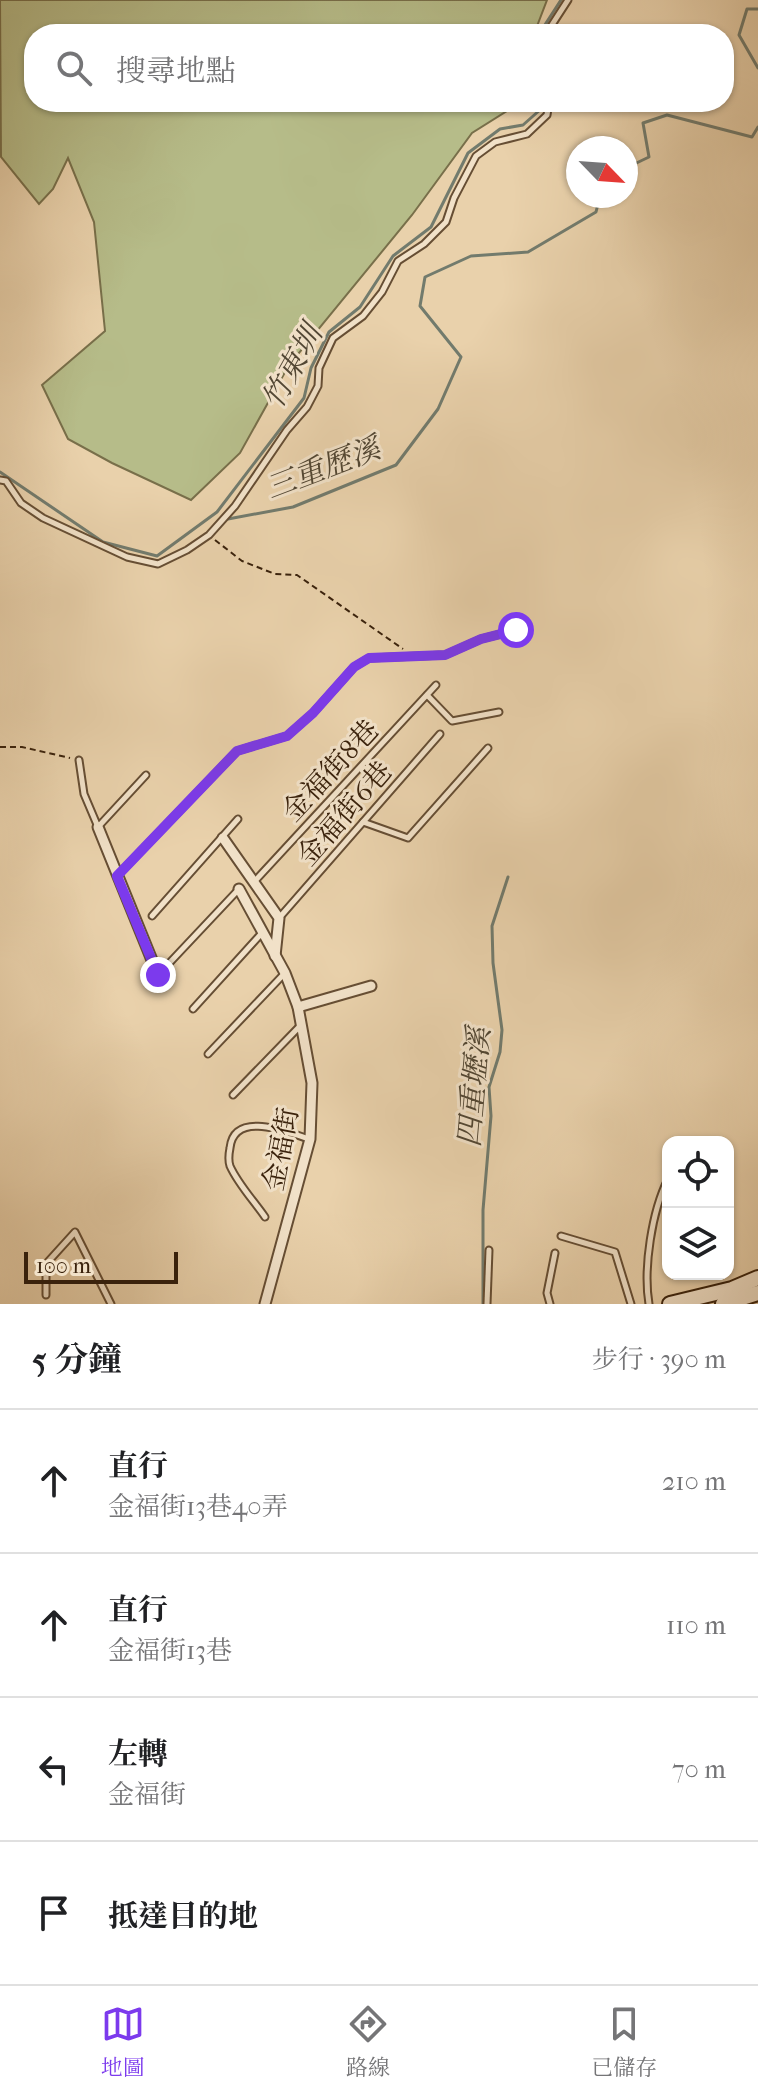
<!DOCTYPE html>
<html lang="zh-TW">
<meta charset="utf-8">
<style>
:root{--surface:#fff;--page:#f2f2f2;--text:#202124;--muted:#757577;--line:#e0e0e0;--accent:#7c3aed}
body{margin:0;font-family:"IM FELL French Canon","Noto Serif TC",serif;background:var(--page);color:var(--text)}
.controls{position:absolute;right:24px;bottom:24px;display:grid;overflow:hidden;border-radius:16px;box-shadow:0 2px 6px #0004}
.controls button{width:72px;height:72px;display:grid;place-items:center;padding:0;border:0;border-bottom:2px solid var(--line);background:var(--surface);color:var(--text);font:40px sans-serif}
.compass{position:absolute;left:566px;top:136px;width:72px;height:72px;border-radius:50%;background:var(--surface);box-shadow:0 2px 6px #0004;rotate:115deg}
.scale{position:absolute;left:24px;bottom:20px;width:154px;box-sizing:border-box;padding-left:8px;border:4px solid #3a220c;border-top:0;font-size:22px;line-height:28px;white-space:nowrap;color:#3a220c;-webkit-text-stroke:6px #f1e1c8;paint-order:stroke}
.stop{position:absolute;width:24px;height:24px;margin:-18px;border:6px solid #7c3aed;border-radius:50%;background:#fff}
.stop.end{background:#7c3aed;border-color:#fff;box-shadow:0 2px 8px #0008}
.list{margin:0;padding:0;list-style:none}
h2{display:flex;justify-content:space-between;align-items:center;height:104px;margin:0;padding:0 32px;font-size:34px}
h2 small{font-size:26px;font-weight:400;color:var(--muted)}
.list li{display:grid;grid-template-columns:52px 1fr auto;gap:24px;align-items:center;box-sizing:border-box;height:144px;padding:0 32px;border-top:2px solid var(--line)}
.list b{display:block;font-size:30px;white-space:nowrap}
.list p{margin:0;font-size:26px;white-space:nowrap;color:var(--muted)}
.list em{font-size:26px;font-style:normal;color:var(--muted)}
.icon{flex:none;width:44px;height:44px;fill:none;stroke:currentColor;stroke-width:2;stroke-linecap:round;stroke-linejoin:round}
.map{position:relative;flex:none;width:758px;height:1304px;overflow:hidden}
.search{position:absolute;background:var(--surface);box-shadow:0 2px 6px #0004;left:24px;right:24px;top:24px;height:88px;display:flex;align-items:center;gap:20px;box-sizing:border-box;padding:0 28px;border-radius:32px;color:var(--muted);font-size:30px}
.sheet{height:680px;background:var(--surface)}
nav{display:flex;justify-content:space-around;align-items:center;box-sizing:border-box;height:112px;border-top:2px solid var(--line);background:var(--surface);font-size:22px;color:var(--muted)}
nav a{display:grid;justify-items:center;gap:4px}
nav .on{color:var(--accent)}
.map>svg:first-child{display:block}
.green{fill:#b6bc89;stroke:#786f4a;stroke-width:2}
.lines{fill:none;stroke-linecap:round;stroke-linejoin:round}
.stream{stroke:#727b6d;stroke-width:3}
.lane-casing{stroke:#664e34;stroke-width:9}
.street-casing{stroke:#664e34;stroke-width:13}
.secondary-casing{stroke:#3a220c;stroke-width:18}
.path{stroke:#3a220c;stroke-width:2;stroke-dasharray:6 4;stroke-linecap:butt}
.lane{stroke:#f1e1c8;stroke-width:5}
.street{stroke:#f1e1c8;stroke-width:9}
.secondary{stroke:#f1e1c8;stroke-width:14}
.route{stroke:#7c3aed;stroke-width:10}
.labels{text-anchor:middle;stroke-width:6;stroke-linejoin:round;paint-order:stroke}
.street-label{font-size:28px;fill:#3a220c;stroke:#f1e1c8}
.water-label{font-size:30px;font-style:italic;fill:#524734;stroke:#f1e1c8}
</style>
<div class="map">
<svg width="758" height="1304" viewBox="0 0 758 1304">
<rect width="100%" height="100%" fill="#e9d1ab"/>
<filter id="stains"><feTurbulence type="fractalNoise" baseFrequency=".0025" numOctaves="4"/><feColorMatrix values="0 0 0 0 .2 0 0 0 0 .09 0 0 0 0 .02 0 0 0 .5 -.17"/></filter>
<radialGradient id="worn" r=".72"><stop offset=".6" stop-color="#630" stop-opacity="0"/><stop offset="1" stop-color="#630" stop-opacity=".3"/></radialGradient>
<polygon class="green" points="0,0 547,0 534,34 34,34 34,102 512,102 510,109 472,133 412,215 289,365 240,453 191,500 112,463 68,439 42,385 105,331 94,222 68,158 53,189 39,204 1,157"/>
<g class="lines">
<g class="stream">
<polyline points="758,9 747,9 739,35 758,68"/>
<polyline points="539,34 561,0"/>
<polyline points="626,168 649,157 643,123 667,115 752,137 758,127"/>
<polyline points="0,472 103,542 157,556 217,512 304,398 311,368 329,332 360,307 393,256 431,227 468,153 500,129 523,125 541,109 542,102"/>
<polyline points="228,519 293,507 396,465 438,409 461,357 420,306 425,277 471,256 528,252 596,212 600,196"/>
<polyline points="483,1304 483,1210 491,1116 489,1087 500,1052 502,1030 493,963 492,926 508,877"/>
</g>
<g class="lane-casing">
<g id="lane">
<polyline points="546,34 568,0"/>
<polyline points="0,480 6,481 21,503 43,518 127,557 158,564 187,550 209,535 235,506 287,430 307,407 318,386 319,368 333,338 363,316 382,292 398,261 424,244 446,222 454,198 476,156 495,142 527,134 547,115 549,102"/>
<polyline points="427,695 452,721 499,712"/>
<polyline points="79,760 84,794 98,827 146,775"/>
<polyline points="363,822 408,838 488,748"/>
<polyline points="117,876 237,751 287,736 313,713 354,667 369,658 445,655 481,639 516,630"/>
<polyline points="254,882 436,685"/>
<polyline points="152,916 238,819"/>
<polyline points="280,917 440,734"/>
<polyline points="159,974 239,889"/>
<polyline points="193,1009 261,934"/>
<polyline points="208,1054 284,974"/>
<polyline points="233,1095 300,1026"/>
<path d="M265 1217C254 1201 238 1184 230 1166 228 1160 229 1153 230 1148 234 1110 287 1132 309 1139"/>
<polyline points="561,1236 615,1252 631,1304"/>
<polyline points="46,1295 46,1264 75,1232 111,1304"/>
<polyline points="487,1304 489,1250"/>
<polyline points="550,1304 547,1293 555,1253"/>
<path d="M649 1304C643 1268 652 1211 668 1179"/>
</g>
</g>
<g class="street-casing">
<g id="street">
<polyline points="98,827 158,975"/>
<polyline points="223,838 279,918 275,956"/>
<polyline points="239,889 285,973 298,1007 312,1083 310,1139 265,1304"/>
<polyline points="298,1007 371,986"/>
</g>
</g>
<g class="secondary-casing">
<g id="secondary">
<polyline points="670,1304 732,1289 758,1278"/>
<polyline points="723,1304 758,1293"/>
</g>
</g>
<g class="path">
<polyline points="215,540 242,561 275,574 297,575 403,649"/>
<polyline points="0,747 22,747 70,758"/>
</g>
<use href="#lane" class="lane"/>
<use href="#street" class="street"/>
<use href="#secondary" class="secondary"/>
</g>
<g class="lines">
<polyline class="route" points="158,975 117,876 237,751 287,736 313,713 354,667 369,658 445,655 481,639 516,630"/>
</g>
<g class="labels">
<g class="street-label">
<text transform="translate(330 770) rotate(-47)" y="10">金福街8巷</text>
<text transform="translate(344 813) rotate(-49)" y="10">金福街6巷</text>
<text transform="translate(280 1149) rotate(-79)" y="10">金福街</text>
</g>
<g class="water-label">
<text transform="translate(292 367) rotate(-61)" y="10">竹東圳</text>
<text transform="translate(323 468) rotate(-21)" y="10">三重歷溪</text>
<text transform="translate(474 1087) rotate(-85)" y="10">四重壢溪</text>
</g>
</g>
<rect width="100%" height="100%" filter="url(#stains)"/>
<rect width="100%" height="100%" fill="url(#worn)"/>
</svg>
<div class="controls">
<button><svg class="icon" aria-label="locate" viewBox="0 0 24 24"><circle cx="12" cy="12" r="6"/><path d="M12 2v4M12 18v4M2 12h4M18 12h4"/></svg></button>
<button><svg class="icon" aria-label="layers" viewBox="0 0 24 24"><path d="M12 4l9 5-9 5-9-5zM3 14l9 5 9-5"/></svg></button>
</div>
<svg class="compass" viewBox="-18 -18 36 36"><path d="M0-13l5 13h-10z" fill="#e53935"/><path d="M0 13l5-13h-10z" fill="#757577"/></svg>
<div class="scale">100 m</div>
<div class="stop" style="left:516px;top:630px"></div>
<div class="stop end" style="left:158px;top:975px"></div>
<div class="search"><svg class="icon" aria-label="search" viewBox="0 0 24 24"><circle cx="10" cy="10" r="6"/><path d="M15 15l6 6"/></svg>搜尋地點</div>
</div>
<section class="sheet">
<h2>5 分鐘<small>步行 · 390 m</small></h2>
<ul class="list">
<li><svg class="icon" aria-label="ahead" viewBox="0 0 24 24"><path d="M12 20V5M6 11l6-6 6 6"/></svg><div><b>直行</b><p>金福街13巷40弄</p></div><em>210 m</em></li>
<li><svg class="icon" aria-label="ahead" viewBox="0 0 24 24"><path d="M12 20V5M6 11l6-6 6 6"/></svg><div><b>直行</b><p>金福街13巷</p></div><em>110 m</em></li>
<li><svg class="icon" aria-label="left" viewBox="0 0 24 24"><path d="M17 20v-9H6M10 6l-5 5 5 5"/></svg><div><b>左轉</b><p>金福街</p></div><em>70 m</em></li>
<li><svg class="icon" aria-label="arrive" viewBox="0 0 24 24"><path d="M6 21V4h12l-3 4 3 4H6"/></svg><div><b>抵達目的地</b></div></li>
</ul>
</section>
<nav>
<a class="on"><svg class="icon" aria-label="map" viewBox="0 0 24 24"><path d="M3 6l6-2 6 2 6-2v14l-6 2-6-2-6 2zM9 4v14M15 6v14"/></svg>地圖</a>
<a><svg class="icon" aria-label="directions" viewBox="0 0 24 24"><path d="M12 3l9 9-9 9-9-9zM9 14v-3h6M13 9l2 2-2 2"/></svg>路線</a>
<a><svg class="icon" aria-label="saved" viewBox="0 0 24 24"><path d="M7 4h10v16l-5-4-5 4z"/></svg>已儲存</a>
</nav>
